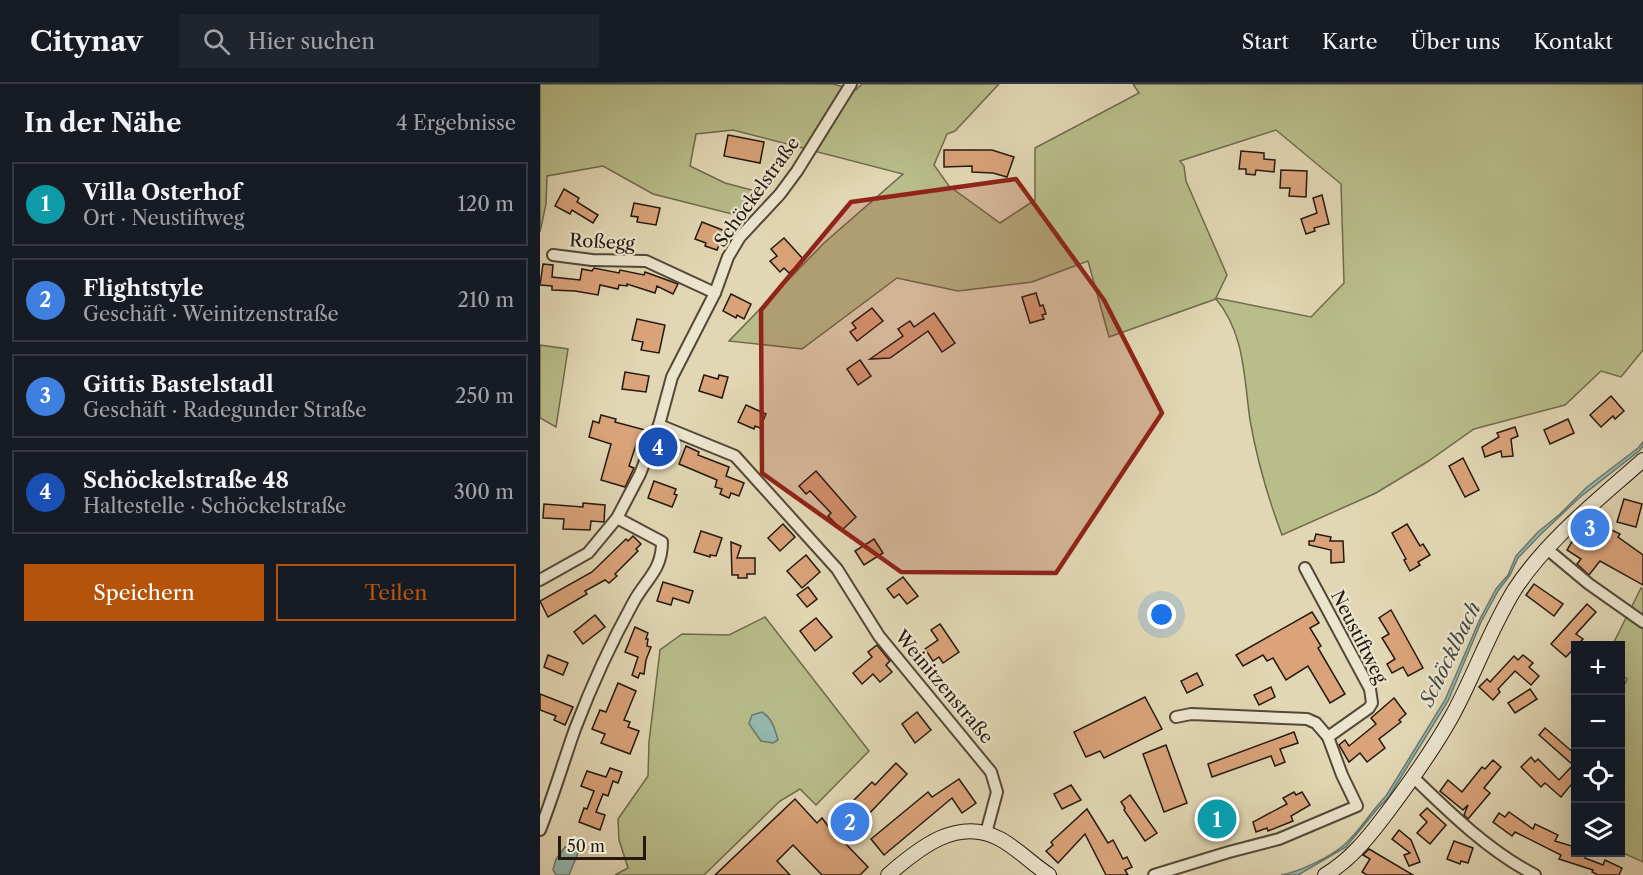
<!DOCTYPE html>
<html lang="de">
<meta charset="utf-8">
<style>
:root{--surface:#171b24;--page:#20242c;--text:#f1f3f6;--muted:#9ea1a6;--line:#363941;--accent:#b45309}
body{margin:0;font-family:"Libre Caslon Text",serif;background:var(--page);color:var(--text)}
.controls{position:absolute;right:18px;bottom:18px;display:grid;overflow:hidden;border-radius:0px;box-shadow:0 6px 24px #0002}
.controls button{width:54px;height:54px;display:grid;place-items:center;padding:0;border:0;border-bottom:2px solid var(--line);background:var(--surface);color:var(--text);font:30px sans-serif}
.scale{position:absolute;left:18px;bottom:15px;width:88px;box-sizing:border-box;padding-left:6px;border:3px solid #241910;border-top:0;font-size:16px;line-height:21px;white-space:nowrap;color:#241910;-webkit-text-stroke:4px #ece5ce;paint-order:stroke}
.you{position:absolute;left:622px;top:531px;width:21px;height:21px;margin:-15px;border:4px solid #fff;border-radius:50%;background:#1a73e8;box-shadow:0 0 0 9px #1a73e833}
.badge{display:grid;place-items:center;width:39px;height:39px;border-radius:50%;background:var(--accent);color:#fff;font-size:20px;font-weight:700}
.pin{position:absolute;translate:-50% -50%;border:3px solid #fff;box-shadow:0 2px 6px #0006}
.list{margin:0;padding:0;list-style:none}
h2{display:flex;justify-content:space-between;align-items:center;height:78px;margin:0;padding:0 24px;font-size:26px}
h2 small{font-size:20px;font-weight:400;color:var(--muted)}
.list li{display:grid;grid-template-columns:39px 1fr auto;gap:18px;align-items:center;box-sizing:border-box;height:84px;margin:0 12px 12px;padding:0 12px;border:2px solid var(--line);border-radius:0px}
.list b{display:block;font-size:22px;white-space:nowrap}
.list p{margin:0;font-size:20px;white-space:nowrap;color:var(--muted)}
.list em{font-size:20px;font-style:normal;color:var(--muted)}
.actions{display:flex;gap:12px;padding:18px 24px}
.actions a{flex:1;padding:14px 0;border:2px solid var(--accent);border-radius:0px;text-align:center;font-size:21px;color:var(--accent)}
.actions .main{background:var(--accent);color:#fff}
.icon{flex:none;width:33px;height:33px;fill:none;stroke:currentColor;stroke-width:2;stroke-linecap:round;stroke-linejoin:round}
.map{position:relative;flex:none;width:1103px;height:791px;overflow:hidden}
header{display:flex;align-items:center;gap:36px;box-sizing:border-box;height:84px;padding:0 30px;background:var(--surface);border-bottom:2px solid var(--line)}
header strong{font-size:28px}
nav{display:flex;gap:33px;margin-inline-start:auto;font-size:21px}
.search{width:420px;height:54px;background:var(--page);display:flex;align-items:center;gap:15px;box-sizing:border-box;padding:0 21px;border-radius:0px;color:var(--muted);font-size:22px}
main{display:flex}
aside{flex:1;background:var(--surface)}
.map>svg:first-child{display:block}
.green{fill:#b8bd8a;stroke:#6e6b4d;stroke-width:1.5;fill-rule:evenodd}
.water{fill:#95b9af;stroke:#68796f;stroke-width:1.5}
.building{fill:#daa37a;stroke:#241910;stroke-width:1.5}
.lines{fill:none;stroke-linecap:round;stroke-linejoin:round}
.street-casing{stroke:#544839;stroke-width:14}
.secondary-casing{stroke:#241910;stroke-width:16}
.street{stroke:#ece5ce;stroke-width:10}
.secondary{stroke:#ece5ce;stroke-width:14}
.marked{fill:#8f2418;fill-opacity:0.2;stroke:#8f2418;stroke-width:4.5;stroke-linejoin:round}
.labels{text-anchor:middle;stroke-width:4.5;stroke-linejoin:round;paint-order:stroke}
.street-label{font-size:18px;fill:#241910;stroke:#ece5ce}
.water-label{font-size:20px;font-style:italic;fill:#464940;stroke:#ece5ce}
</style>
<header>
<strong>Citynav</strong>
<div class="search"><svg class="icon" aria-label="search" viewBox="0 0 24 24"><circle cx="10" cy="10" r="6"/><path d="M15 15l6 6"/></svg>Hier suchen</div>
<nav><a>Start</a><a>Karte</a><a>Über uns</a><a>Kontakt</a></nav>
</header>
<main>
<aside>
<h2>In der Nähe<small>4 Ergebnisse</small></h2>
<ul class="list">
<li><span class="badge" style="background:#0f9aa8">1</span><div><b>Villa Osterhof</b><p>Ort · Neustiftweg</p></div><em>120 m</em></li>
<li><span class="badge" style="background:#3f7fe0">2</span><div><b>Flightstyle</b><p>Geschäft · Weinitzenstraße</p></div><em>210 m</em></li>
<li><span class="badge" style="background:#3f7fe0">3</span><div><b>Gittis Bastelstadl</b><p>Geschäft · Radegunder Straße</p></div><em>250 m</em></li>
<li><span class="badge" style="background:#1a4fb4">4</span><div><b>Schöckelstraße 48</b><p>Haltestelle · Schöckelstraße</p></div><em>300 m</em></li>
</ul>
<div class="actions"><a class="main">Speichern</a><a>Teilen</a></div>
</aside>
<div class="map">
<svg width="1103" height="791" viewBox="0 0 1103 791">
<rect width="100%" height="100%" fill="#e2d7b4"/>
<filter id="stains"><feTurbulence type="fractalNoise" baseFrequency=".00333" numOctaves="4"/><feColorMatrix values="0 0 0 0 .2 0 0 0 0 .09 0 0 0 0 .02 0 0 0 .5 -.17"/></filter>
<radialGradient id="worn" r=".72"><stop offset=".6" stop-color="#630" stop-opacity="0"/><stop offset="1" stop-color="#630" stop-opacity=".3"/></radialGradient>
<g class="green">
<path d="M0 0H293L316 6 322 0H459L415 47 407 50 394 81 409 102 460 139 495 116V64L599 9 593 0H1103V266L1081 293 1061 287 1025 321 934 345 887 378 836 409 742 451C728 414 717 376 710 336 704 295 705 249 676 215L569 253 548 177 492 198 418 207 357 194 262 265 189 257 284 159 363 90 193 46 156 50 150 82 185 99 223 109 196 131 113 110 63 82 7 92 6 120 0 148ZM736 46 801 100 804 199 771 233 676 214 687 191 646 97 644 82 640 77Z"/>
<polygon points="0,261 28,265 16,343 0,334"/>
<polygon points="1101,504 1103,505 1103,778 1081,768 1080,610 1087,595 1081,590 1080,562 1072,562"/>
<polygon points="225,533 329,667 276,721 260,705 240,717 164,791 75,791 88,784 79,756 78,735 108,692 109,658 120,566 142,550 189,551"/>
</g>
<g class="water">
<path d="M1103 358V362L1099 367 1039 414 1001 450 978 474 970 491 958 507 941 538 908 617 848 714 838 724 806 763 758 791H741C759 788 790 773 804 761 820 747 831 727 846 712L905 616 940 535 956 505 968 491 976 472 998 448 1020 430 1047 403 1098 364Z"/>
<path d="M222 628C232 634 235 645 238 656L233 659 221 657 209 640 212 631Z"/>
<polygon points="31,761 37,763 38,769 29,791 16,791 13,786 16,775 25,763"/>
</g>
<g class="building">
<polygon points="188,51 224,58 220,79 184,72"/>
<polygon points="404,66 452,66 474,73 467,93 453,89 432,88 432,82 404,83"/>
<polygon points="701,67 724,69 724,75 735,76 734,88 716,86 715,91 706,90 706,85 699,85"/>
<polygon points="741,86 767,87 766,113 749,112 750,104 740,104"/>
<polygon points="24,105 39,114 37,118 58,131 53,139 32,126 30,130 15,122"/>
<polygon points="782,111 789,140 774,144 775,147 766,150 761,135 777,129 773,114"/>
<polygon points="94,119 120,124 116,141 97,138 98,133 91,132"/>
<polygon points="162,138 185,147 177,166 165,162 166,159 155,155"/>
<polygon points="244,154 264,176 249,189 244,184 240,188 230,177 237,172 231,165"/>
<polygon points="3,180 13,181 12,193 40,196 42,185 52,187 54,184 79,189 80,186 104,191 105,188 138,200 133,210 117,202 115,209 87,200 87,202 79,201 78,205 60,201 58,211 35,207 12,206 12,202 0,201"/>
<polygon points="496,209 500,222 503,221 506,230 502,231 504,235 490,239 482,213"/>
<polygon points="191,210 211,220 204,235 197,231 196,234 183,227"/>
<polygon points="332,224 343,237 317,257 310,248 316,244 312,239"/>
<polygon points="394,229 415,259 402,268 388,247 350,274 330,275 363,252 358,245 370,237 374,243"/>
<polygon points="97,235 125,241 119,269 101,266 103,258 92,256"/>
<polygon points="320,276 331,292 318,301 307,285"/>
<polygon points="85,288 109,292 106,308 82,305"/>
<polygon points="164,291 178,295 179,291 188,293 182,314 159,307"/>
<polygon points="1071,312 1084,327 1075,335 1073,332 1061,343 1050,331"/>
<polygon points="206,321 226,330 220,344 215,342 214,345 198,338"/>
<polygon points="61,331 76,335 75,338 105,346 100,363 96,361 89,382 94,384 85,403 61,396 71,360 49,353 53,337 59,339"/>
<polygon points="1028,335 1034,349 1010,360 1004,346"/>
<polygon points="975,343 978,352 971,355 973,372 962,373 961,367 945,373 942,363 959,353 957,349"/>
<polygon points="146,362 159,368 158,371 189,383 186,392 204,399 199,412 191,409 189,414 180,410 182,405 175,403 177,396 139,380"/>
<polygon points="923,374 939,406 925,413 909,382"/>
<polygon points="276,387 316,433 302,446 288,432 291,429 270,407 266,410 259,402"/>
<polygon points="114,397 136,405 134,410 137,411 132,423 108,414"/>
<polygon points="1084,415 1102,420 1096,443 1077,438"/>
<polygon points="43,419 65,421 64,438 51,437 50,446 23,445 24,435 3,434 4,420 43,423"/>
<polygon points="1051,436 1080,450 1078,453 1103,471 1103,501 1060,477 1049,491 1037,480 1041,475 1027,466 1036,451"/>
<polygon points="243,440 255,453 240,467 228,454"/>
<polygon points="867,440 880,462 883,460 890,471 878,478 880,481 870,487 864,476 866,475 852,449"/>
<polygon points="161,447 182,454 176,472 170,471 170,473 154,468"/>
<polygon points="776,450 791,453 790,457 803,457 804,478 791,479 791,466 769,461 769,457 774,457"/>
<polygon points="93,452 101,460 96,465 98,467 75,490 77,492 69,499 65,496 45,507 47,510 8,533 0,517 52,488 86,455 88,457"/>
<polygon points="334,455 343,469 324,481 315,467"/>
<polygon points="191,458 201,462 197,474 215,474 215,490 207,490 207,494 198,494 198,491 192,491"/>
<polygon points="266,471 280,488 262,504 247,487"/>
<polygon points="363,493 378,512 367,520 359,510 354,514 347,505"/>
<polygon points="123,498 153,507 149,519 133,514 131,521 117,517"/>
<polygon points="994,500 1023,520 1014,532 986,511"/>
<polygon points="268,503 277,515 267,523 257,511"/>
<polygon points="1047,520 1056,528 1036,550 1043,555 1026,573 1011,560"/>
<polygon points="851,526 883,584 868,592 863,583 852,589 847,580 855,575 842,554 849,550 839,534"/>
<polygon points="772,528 779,539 770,544 781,562 778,564 805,610 790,619 768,582 746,596 733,574 727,577 723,571 703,582 696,571"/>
<polygon points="55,531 65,543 43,560 34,548"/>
<polygon points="276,534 292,553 275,567 260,547"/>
<polygon points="400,540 419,568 403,579 399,573 393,577 385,565 398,556 391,546"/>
<polygon points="95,543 108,549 106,555 108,555 107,562 111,563 106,576 104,590 100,589 98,594 92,591 98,573 85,568"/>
<polygon points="337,561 350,577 346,581 352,588 340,598 333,590 322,600 313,589 332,573 328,568"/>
<polygon points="8,571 28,579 23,591 4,583"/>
<polygon points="983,571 993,579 989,583 999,592 991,601 975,587 958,605 960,608 953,616 939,603 947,595 950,598 974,572 978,576"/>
<polygon points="657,589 663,601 647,609 641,597"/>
<polygon points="78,599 96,607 84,636 90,638 88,643 99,647 90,670 61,659 65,650 52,645 60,626 66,628"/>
<polygon points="731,603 735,613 719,621 714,611"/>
<polygon points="990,605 997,615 975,629 968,619"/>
<polygon points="0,610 33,623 25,641 14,636 16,632 0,626"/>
<polygon points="605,613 622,645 564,674 560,667 546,673 534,648"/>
<polygon points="854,614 866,630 859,636 861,638 839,655 845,664 827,678 820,669 809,678 799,661 805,656 809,662 836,640 831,634"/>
<polygon points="377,628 391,646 375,659 362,640"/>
<polygon points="1005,644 1035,670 1035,696 1021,713 1005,699 1001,703 981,683 991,673 995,678 998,675 1019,696 1033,681 999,651"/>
<polygon points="754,648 758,659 740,665 745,678 735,682 731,672 672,693 668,680"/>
<polygon points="626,661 647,719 624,728 603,670"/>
<polygon points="953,676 961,683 944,704 950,709 928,735 924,731 928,721 923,726 900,707 908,696 922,708 942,683 945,685"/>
<polygon points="356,679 367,690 303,757 328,783 320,791 282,791 253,761 237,777 250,791 175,791 255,715 277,739 282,734 288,742 332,698 335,701"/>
<polygon points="70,684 82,688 78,699 73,697 68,712 63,710 56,728 65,731 60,746 39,738 44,724 47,725 54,707 41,702 47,687 66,693"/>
<polygon points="419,695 436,719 422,729 412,714 344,771 331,755 388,708 392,713"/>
<polygon points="531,701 541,716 522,725 514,710"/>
<polygon points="754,708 756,711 762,708 770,721 751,732 753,737 728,747 727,744 716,748 713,738 747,720 743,714"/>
<polygon points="590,711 617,749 605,757 584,726 585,724 581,718"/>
<polygon points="679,715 686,731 691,729 696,746 672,754 668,743 663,745 660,735 664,734 660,722"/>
<polygon points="887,724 906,741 890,760 877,749 887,738 880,731"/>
<polygon points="547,725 568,759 573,756 583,775 587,773 592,783 585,786 588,791 566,791 545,750 518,779 506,767 513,761 511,758"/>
<polygon points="969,728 993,745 995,740 1018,751 1015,757 1035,763 1035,768 1047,768 1045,774 1063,781 1065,776 1082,784 1079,791 1058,791 1052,788 1053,786 1019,775 1021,771 975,748 972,752 953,738 959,729 965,733"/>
<polygon points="859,746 871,756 880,778 869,782 864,771 870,769 852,755"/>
<polygon points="914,757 933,764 928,779 921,777 920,780 907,775"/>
<polygon points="829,765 873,791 827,791 822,788 830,775 823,771"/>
</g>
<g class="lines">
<g class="street-casing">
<g id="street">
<polyline points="13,171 52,176 106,177 175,209"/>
<polyline points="119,341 195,372 297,485 339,552 451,688 457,708 446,749"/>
<polyline points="1007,465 1049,500 1103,538"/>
<polyline points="0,496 48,469 77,434 100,390 119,341 132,293 175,209 188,173 200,153 240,110 257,87 311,0"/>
<polyline points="636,633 651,630 767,635 776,639 788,653"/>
<path d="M874 694C911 730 949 767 995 791"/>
<path d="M0 746C13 713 23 679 35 645 51 603 71 559 93 519 105 496 122 487 122 458L77 434"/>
<polyline points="614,791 689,768 739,755 817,722 802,691 788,653 829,624 832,619 830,605 765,484"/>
</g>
</g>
<g class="secondary-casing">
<g id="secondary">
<path d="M348 791C379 764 418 732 460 755 477 764 492 780 509 791"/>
<path d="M785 791C809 777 827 755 843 734 868 701 892 668 912 632 935 590 950 545 975 505 1008 455 1058 416 1103 376"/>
</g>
</g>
<use href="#street" class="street"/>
<use href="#secondary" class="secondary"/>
</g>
<path class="marked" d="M476 95 564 216 622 329 516 489 361 488 222 389 221 226 311 118Z"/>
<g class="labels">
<g class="street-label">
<text transform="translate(217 108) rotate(-54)" y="6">Schöckelstraße</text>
<text transform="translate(62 158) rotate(3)" y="6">Roßegg</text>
<text transform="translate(819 553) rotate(63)" y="6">Neustiftweg</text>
<text transform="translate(404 603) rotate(50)" y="6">Weinitzenstraße</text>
</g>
<g class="water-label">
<text transform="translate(910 570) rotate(-64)" y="7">Schöcklbach</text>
</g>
</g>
<rect width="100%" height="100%" filter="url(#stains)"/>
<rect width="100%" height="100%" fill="url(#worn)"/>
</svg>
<div class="controls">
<button>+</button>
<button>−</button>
<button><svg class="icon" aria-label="locate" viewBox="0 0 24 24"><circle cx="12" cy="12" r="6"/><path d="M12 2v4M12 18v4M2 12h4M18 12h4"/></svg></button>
<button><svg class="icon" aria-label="layers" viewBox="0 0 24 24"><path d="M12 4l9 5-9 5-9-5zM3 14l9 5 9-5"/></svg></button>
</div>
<div class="scale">50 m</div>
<div class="you"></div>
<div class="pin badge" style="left:677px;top:735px;background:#0f9aa8">1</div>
<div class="pin badge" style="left:310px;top:738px;background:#3f7fe0">2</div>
<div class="pin badge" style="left:1050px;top:444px;background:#3f7fe0">3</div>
<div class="pin badge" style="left:118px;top:363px;background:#1a4fb4">4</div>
</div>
</main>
